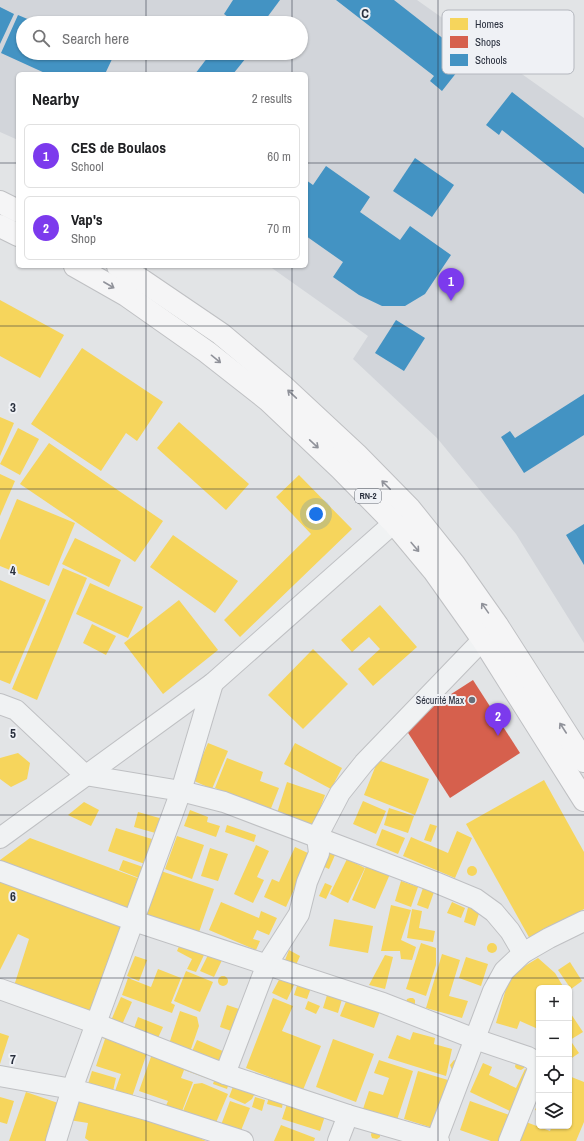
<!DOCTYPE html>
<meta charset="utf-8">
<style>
:root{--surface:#fff;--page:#f2f2f2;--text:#202124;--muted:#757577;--line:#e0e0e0;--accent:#7c3aed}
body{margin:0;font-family:"Archivo Narrow",sans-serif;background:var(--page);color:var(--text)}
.controls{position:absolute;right:12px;bottom:12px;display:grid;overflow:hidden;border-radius:6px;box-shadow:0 1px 3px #0004}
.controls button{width:36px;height:36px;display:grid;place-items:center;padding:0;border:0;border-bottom:1px solid var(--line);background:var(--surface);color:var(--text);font:20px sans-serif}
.you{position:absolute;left:316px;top:514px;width:14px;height:14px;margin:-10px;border:3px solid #fff;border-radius:50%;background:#1a73e8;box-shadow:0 0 0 6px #1a73e833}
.badge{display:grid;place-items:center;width:26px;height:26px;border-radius:50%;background:var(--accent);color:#fff;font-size:13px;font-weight:700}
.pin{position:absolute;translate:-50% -33px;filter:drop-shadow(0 1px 2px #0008)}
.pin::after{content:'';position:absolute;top:21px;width:14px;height:12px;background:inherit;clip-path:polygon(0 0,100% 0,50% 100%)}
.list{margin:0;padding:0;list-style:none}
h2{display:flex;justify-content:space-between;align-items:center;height:52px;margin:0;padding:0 16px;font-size:17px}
h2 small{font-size:13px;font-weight:400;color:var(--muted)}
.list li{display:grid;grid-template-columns:26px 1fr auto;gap:12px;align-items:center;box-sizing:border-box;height:64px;margin:0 8px 8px;padding:0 8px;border:1px solid var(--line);border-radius:6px}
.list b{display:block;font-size:15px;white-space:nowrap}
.list p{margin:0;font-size:13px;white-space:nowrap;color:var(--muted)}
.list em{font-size:13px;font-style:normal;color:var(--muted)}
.icon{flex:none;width:22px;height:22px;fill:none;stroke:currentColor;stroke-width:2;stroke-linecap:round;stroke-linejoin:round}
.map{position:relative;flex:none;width:584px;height:1141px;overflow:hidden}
.search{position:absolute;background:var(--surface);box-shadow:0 1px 3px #0004;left:16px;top:16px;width:292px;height:44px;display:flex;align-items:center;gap:10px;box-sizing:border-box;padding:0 14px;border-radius:22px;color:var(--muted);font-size:15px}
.panel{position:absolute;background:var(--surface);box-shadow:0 1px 3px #0004;left:16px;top:72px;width:292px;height:196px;border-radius:6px}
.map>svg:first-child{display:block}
.built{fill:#d2d5da;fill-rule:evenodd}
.homes{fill:#f6d55c}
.shops{fill:#d6604d}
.schools{fill:#4393c3}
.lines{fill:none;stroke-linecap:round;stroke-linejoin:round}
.minor-casing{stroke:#bfc0c3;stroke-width:22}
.primary-casing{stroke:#bfc0c3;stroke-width:24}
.minor{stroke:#f0f2f3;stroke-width:20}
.primary{stroke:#f5f5f6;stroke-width:22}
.oneway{stroke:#90929a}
.grid{fill:none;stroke:#2a303e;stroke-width:1;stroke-opacity:0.55}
.poi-dot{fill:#6a6f79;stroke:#eff1f5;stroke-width:1.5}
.labels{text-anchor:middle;stroke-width:4;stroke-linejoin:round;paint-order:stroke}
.shield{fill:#eff1f5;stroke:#656a75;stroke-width:1}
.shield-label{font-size:9px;font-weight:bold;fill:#2a303e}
.poi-label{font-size:10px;fill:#2a303e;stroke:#eff1f5;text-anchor:end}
.key{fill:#eff1f5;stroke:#b4b7be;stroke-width:1}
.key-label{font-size:11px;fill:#2a303e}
.grid-label{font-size:13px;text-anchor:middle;font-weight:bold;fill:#2a303e;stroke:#eff1f5;stroke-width:4;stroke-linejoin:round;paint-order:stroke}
</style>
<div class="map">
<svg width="584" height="1141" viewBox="0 0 584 1141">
<rect width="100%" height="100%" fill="#e2e4e6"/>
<path class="built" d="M0 0H417L584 118V643L516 534 437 438 353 359 368 336 269 266H306V74H18V140L0 132ZM23 23H301V53H23Z"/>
<g class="homes">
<polygon points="0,300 64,335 40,378 0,356"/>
<polygon points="82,348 163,402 137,441 126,433 101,471 31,424"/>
<polygon points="0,417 14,423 0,456"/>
<polygon points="179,422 249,484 226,510 157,448"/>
<polygon points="18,428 39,439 20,475 0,464"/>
<polygon points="49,443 163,521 135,562 20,484"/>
<polygon points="0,474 15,481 0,516"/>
<polygon points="299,475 352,529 240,637 224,620 311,534 276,497"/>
<polygon points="17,499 75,523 49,586 0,566 0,540"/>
<polygon points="173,535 238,581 215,613 150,567"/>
<polygon points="75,538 121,560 109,587 62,564"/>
<polygon points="63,568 87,578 37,700 12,689"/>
<polygon points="0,580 46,600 10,684 0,680"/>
<polygon points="90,583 143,607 128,638 76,614"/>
<polygon points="179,600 218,650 163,694 124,643"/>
<polygon points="380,605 417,647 373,686 358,669 380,649 369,637 352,652 341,640"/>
<polygon points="92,624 116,636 106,655 83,643"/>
<polygon points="313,649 348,684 303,729 268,695"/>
<polygon points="208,743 228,751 212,789 192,780"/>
<polygon points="295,743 342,768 331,789 284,764"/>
<polygon points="18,753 30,763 27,779 11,787 0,779 0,758"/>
<polygon points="227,758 263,772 260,781 279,788 270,811 215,788"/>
<polygon points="378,760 429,779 415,815 364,795"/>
<polygon points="544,780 584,852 584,909 530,939 466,824"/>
<polygon points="287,782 325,795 314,826 277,813"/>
<polygon points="363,801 386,811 376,834 353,824"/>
<polygon points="84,802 99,810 91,826 68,815"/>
<polygon points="389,808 414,816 408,833 384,825"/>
<polygon points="190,810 208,817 207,822 220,826 216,837 184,826"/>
<polygon points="138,812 163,819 159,834 134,827"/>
<polygon points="430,824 437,826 431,842 424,840"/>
<polygon points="227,825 256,835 254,842 225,832"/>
<polygon points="116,828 152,839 145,864 108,851"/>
<polygon points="382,829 405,838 398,854 376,845"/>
<polygon points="457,831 472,838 455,878 403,856 411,837 448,853"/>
<polygon points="177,836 204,845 192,879 165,869"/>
<polygon points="30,838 140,879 127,913 0,866 0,860"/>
<polygon points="256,845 269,851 257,877 264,880 253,903 234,894"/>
<polygon points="295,847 310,854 286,907 264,897 272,879 279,882"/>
<polygon points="210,848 228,854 218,881 201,876"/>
<polygon points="322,849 335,855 329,869 315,863"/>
<polygon points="347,859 365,868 348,903 330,894"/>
<polygon points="123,860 143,867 139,878 119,870"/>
<polygon points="367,864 390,874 375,909 352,900"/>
<circle cx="472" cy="871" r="5"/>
<polygon points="161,871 214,889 198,935 144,917"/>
<polygon points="0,878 126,926 91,1015 13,989 29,939 18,934 0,970"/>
<polygon points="401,881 418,887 411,907 395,901"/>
<polygon points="325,883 332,886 326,899 319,896"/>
<polygon points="423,888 434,892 428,909 417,905"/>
<polygon points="221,902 259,918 261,911 277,918 269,935 257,930 253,939 260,941 256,950 209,930"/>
<polygon points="452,902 465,908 461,918 447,913"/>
<polygon points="469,904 481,907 475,926 464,922"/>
<polygon points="391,905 411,910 401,940 416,947 412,960 401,959 400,951 381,951"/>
<polygon points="412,909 422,911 419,928 435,931 433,942 407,938"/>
<polygon points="334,919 373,926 368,953 329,946"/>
<polygon points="421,943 436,948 436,965 426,996 406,989"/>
<circle cx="492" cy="948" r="5"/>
<polygon points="180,944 204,955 196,972 187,969 192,959 177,951"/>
<polygon points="289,950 300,956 296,965 285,960"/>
<polygon points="210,951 223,958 214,977 200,971"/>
<polygon points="442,954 460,960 449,996 468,1001 462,1018 426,1008"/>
<polygon points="385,955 393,957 385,989 369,985"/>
<polygon points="135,956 147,960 139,981 127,976"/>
<polygon points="466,957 488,964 481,986 459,978"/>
<polygon points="538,958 555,973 564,988 539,988 539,1028 538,1029 520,1021 517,1029 496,1023 510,975"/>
<polygon points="570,962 582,981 571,989 558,970"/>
<polygon points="158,969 181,978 171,1003 175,1005 172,1013 122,995 128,978 151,987"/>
<polygon points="186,971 213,982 200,1012 174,1001"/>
<circle cx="223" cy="981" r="5"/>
<polygon points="280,978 294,985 287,1000 272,993"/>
<polygon points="298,983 311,988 307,999 294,995"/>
<polygon points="328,992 343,996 338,1013 323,1008"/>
<polygon points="121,997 132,1002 121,1027 110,1023"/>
<polygon points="273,998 293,1006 282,1031 321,1046 303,1090 246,1068"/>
<polygon points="410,998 413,998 415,1000 415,1005 406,1002 407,999"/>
<polygon points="347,999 380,1011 374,1028 340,1016"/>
<polygon points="308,1001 320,1006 316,1014 305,1009"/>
<polygon points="227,1005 242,1010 234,1032 220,1027"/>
<polygon points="180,1011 197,1017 199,1026 190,1052 169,1044"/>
<polygon points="571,1014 583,1032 570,1040 579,1053 569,1060 569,1016"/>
<polygon points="138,1017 163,1027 157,1040 133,1031"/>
<polygon points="101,1027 150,1044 132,1097 115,1091 121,1074 96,1066 105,1039 98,1036"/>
<polygon points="413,1032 435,1038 434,1044 452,1049 446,1076 388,1058 397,1035 410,1040"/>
<polygon points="0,1033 9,1036 0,1064"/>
<polygon points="333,1039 374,1054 356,1102 316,1087"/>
<polygon points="197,1040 225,1052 219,1067 190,1056"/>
<polygon points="153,1051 211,1072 209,1079 184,1070 181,1078 193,1082 181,1114 165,1108 168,1101 139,1091"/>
<polygon points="379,1060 413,1071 397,1120 363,1109 369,1091 383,1095 389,1078 374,1073"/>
<polygon points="454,1060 458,1062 453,1070 451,1068 450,1065"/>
<polygon points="516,1062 525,1065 524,1068 521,1070 517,1069 515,1067"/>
<polygon points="483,1063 492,1067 489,1075 516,1088 525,1069 533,1074 514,1113 470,1092"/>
<polygon points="92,1071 116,1078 113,1091 88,1084"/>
<polygon points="418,1071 448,1080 433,1128 404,1119"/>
<polygon points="216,1075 230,1080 227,1089 213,1084"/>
<polygon points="569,1076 584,1082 584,1122 576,1141 519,1141 526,1122 550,1131 552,1126 569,1126"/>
<polygon points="202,1083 228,1094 215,1125 183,1111 194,1084"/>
<polygon points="234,1084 255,1093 252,1099 245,1104 229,1097"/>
<polygon points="26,1092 61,1104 48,1141 9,1141"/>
<polygon points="0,1097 14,1101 7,1124 0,1122"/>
<polygon points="75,1097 166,1123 206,1141 89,1141 85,1138 88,1123 69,1120"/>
<polygon points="255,1097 265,1100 262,1111 252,1107"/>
<polygon points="269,1097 283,1101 282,1108 267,1104"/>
<polygon points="230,1101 250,1108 240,1133 221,1125"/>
<polygon points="470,1101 515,1117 507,1141 491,1141 460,1130"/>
<polygon points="539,1101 539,1111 535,1110"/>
<polygon points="287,1104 325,1116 320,1131 282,1119"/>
<polygon points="281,1125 315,1138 314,1141 274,1141"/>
<polygon points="372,1131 380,1134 380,1137 377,1139 372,1138 371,1135"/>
</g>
<polygon class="shops" points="473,680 520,753 450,798 403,725"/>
<g class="schools">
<polygon points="233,0 280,0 263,23 236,23 224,14"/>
<polygon points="336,0 394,0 468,58 442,91 430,81 434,76"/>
<polygon points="0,7 14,14 0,44"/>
<polygon points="18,15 37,23 23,23 23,53 104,53 113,57 105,74 47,74 1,53"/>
<polygon points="211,53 250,53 233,74 195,74"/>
<polygon points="512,92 584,148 584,194 502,130 499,135 486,125"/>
<polygon points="415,158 454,185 432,217 393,191"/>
<polygon points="326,166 370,197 360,212 400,240 410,226 451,255 425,294 405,306 382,306 359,295 333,277 343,262 306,236 306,180 313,185"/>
<polygon points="396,320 425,338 404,371 375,353"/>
<polygon points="584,394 584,435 524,473 501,437 510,431 515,438"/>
<polygon points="584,524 584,565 566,535"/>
</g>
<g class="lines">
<g class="minor-casing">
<g id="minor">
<polyline points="0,704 16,710 85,775 181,791 224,802 435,882 476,899 494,912 510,931 523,953"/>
<polyline points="0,838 213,683 405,513"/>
<polyline points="0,871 134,921 383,1003 475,1039 528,1057 535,1061 538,1069 509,1141"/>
<polyline points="0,989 97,1024 225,1074 348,1115 439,1141"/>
<polyline points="225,1074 267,964 299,914 307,882 319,853 317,837 340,793 364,763 494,628"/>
<polyline points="0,1076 72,1089 147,1110 243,1141"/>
<polyline points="56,1141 72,1089 181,791 213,683"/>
<polyline points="338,1141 348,1115"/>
<polyline points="436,1141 493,991 504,971 523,953 549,938 584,921"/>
</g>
</g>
<g class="primary-casing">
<g id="primary">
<polyline points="0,202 18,211"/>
<polyline points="0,226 18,235"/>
<polyline points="75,266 126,295 207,352 268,400 341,469 394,523 434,571 483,640 584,800"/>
<polyline points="118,266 143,281 221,334 284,387 356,454 410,509 454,564 497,625 584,761"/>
</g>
</g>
<use href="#minor" class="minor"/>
<use href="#primary" class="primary"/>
</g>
<defs><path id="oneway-shaft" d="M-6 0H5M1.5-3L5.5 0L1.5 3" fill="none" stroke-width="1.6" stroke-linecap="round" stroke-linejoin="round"/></defs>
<g class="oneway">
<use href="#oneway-shaft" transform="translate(109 285) rotate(30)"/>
<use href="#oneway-shaft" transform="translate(216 359) rotate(39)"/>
<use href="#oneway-shaft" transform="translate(292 394) rotate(-137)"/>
<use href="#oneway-shaft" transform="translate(314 444) rotate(43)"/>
<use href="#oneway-shaft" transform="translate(386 485) rotate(-135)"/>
<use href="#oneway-shaft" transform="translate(415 547) rotate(50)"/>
<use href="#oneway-shaft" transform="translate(485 608) rotate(-125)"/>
<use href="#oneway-shaft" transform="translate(563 728) rotate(-123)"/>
</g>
<path class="grid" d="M146 0V23M292 0V23M438 0V1141M146 53V74M292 53V74M0 163H18M306 163H584M146 266V1141M292 266V1141M0 326H584M0 489H584M0 652H584M0 815H584M0 978H584"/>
<circle class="poi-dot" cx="472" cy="700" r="4"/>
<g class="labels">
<rect class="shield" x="355" y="489" width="26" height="14" rx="3"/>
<g class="shield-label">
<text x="368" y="499">RN-2</text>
</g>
<g class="poi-label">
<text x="464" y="704">Sécurité Max</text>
</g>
</g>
<rect x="442" y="10" width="132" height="64" rx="6" class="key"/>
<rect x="450" y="18" width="18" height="12" fill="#f6d55c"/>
<rect x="450" y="36" width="18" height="12" fill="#d6604d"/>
<rect x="450" y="54" width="18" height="12" fill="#4393c3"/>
<g class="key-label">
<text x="475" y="28">Homes</text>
<text x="475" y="46">Shops</text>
<text x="475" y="64">Schools</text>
</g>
<g class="grid-label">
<text x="365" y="18">C</text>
<text x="13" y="412">3</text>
<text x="13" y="575">4</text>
<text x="13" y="738">5</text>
<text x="13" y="901">6</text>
<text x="13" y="1064">7</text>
</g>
</svg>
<div class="controls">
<button>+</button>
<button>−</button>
<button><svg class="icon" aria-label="locate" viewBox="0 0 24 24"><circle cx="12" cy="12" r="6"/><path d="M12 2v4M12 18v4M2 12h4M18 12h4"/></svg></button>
<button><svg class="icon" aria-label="layers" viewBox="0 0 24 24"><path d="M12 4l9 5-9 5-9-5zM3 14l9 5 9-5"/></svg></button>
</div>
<div class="you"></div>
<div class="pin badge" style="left:451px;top:301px">1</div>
<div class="pin badge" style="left:498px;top:736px">2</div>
<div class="search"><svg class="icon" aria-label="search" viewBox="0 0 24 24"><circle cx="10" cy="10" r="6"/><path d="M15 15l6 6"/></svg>Search here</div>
<section class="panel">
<h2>Nearby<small>2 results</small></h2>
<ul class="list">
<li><span class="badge">1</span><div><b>CES de Boulaos</b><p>School</p></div><em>60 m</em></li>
<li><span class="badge">2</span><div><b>Vap's</b><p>Shop</p></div><em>70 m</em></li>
</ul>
</section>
</div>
